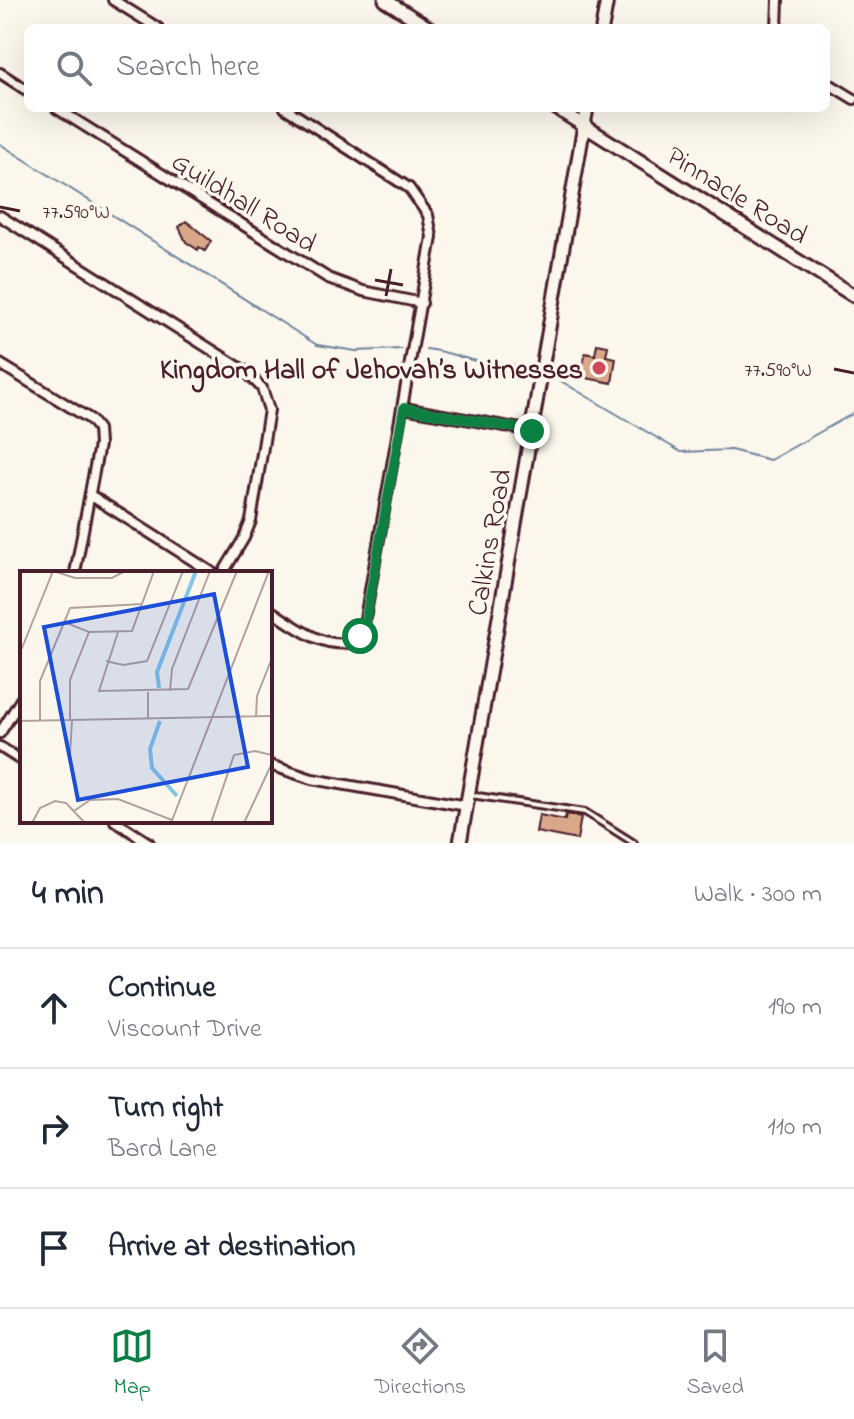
<!DOCTYPE html>
<meta charset="utf-8">
<style>
:root{--surface:#fff;--page:#f2f2f3;--text:#1f2937;--muted:#747a83;--line:#e0e1e3;--accent:#0b8043}
body{margin:0;font-family:"Indie Flower",sans-serif;background:var(--page);color:var(--text)}
.stop{position:absolute;width:24px;height:24px;margin:-18px;border:6px solid #0b8043;border-radius:50%;background:#fff}
.stop.end{background:#0b8043;border-color:#fff;box-shadow:0 2px 8px #0008}
.list{margin:0;padding:0;list-style:none}
h2{display:flex;justify-content:space-between;align-items:center;height:104px;margin:0;padding:0 32px;font-size:34px}
h2 small{font-size:26px;font-weight:400;color:var(--muted)}
.list li{display:grid;grid-template-columns:52px 1fr auto;gap:24px;align-items:center;box-sizing:border-box;height:120px;padding:0 32px;border-top:2px solid var(--line)}
.list b{display:block;font-size:30px;white-space:nowrap}
.list p{margin:0;font-size:26px;white-space:nowrap;color:var(--muted)}
.list em{font-size:26px;font-style:normal;color:var(--muted)}
.icon{flex:none;width:44px;height:44px;fill:none;stroke:currentColor;stroke-width:2;stroke-linecap:round;stroke-linejoin:round}
.map{position:relative;flex:none;width:854px;height:843px;overflow:hidden}
.search{position:absolute;background:var(--surface);box-shadow:0 8px 32px #0002;left:24px;right:24px;top:24px;height:88px;display:flex;align-items:center;gap:20px;box-sizing:border-box;padding:0 28px;border-radius:12px;color:var(--muted);font-size:30px}
.sheet{height:464px;background:var(--surface)}
nav{display:flex;justify-content:space-around;align-items:center;box-sizing:border-box;height:112px;border-top:2px solid var(--line);background:var(--surface);font-size:22px;color:var(--muted)}
nav a{display:grid;justify-items:center;gap:4px}
nav .on{color:var(--accent)}
.map>svg:first-child{display:block}
.lines{fill:none;stroke-linecap:round;stroke-linejoin:round}
.stream{stroke:#6d839b;stroke-width:2}
.building{fill:#d9a88b;stroke:#4a1f2b;stroke-width:2}
.service-casing{stroke:#4a1f2b;stroke-width:10}
.minor-casing{stroke:#4a1f2b;stroke-width:14}
.secondary-casing{stroke:#4a1f2b;stroke-width:17}
.service{stroke:#fbf7ec;stroke-width:4}
.minor{stroke:#fbf7ec;stroke-width:8}
.secondary{stroke:#fbf7ec;stroke-width:11}
.route{stroke:#0b8043;stroke-width:10}
.ticks{fill:none;stroke:#4a1f2b;stroke-width:3}
.poi-dot{fill:#d1495b;stroke:#fbf7ec;stroke-width:3}
.labels{text-anchor:middle;stroke-width:7;stroke-linejoin:round;paint-order:stroke}
.street-label{font-size:28px;fill:#4a1f2b;stroke:#fbf7ec}
.poi-label{font-size:28px;font-weight:bold;fill:#4a1f2b;stroke:#fbf7ec;text-anchor:end}
.inset-river{fill:none;stroke:#85c5e6;stroke-width:4}
.inset-road{fill:none;stroke:#b4a19f;stroke-width:2}
.view{fill:#1d4ed8;fill-opacity:0.15;stroke:#1d4ed8;stroke-width:4}
.inset-edge{fill:none;stroke:#4a1f2b;stroke-width:4}
.ticks-label{font-size:20px;text-anchor:middle;fill:#4a1f2b;stroke:#fbf7ec;stroke-width:7;stroke-linejoin:round;paint-order:stroke}
</style>
<div class="map">
<svg width="854" height="843" viewBox="0 0 854 843">
<rect width="100%" height="100%" fill="#fbf7ec"/>
<filter id="ink" filterUnits="userSpaceOnUse"><feTurbulence type="fractalNoise" baseFrequency=".0125" numOctaves="2"/><feDisplacementMap in="SourceGraphic" scale="16" xChannelSelector="R" yChannelSelector="G"/><feConvolveMatrix kernelMatrix="1 2 1 2 8 2 1 2 1" color-interpolation-filters="sRGB"/></filter>
<g filter="url(#ink)">
<g class="lines">
<g class="stream">
<polyline points="0,144 317,345 356,351 402,349"/>
<path d="M426 349C446 351 458 357 476 361 497 365 511 361 532 370"/>
<polyline points="554,377 681,452 731,450 770,460 854,413"/>
</g>
</g>
<g class="building">
<polygon points="186,221 211,241 205,251 199,247 198,250 186,242 179,227"/>
<polygon points="597,344 608,346 606,356 616,358 612,383 581,377 585,353 595,355"/>
<polygon points="566,814 581,817 577,840 536,832 539,815 565,820"/>
</g>
<g class="lines">
<g class="service-casing">
<polyline id="service" points="471,795 585,812 634,843"/>
</g>
<g class="minor-casing">
<g id="minor">
<polyline points="113,0 158,28"/>
<polyline points="777,28 778,0"/>
<polyline points="0,73 28,91"/>
<polyline points="826,82 854,99"/>
<polyline points="56,108 328,278 363,291 422,303"/>
<polyline points="0,216 245,371 262,388 269,410 251,521 244,538 223,573"/>
<polyline points="0,364 90,419 98,429 99,445 75,573"/>
<polyline points="404,408 532,431"/>
<polyline points="90,495 213,573"/>
<path d="M270 610C293 625 326 652 355 641L363 630 432 237 428 215 409 188 285 108"/>
<polyline points="0,733 22,698"/>
<polyline points="0,747 22,761"/>
<polyline points="270,765 312,779 467,806"/>
<polyline points="115,821 149,843"/>
</g>
</g>
<g class="secondary-casing">
<g id="secondary">
<polyline points="385,0 429,28"/>
<polyline points="602,28 607,0"/>
<polyline points="556,108 854,296"/>
<polyline points="460,843 587,108"/>
</g>
</g>
<use href="#service" class="service"/>
<use href="#minor" class="minor"/>
<use href="#secondary" class="secondary"/>
</g>
</g>
<g class="lines" filter="url(#ink)">
<polyline class="route" points="360,636 365,624 404,408 532,431"/>
</g>
<path class="ticks" d="M0 207 20 211M375 280 403 285M386 296 391 269M834 369 854 373"/>
<circle class="poi-dot" cx="599" cy="368" r="8"/>
<g class="labels">
<g class="street-label">
<text transform="translate(738 194) rotate(32)" y="10">Pinnacle Road</text>
<text transform="translate(245 201) rotate(32)" y="10">Guildhall Road</text>
<text transform="translate(488 542) rotate(-80)" y="10">Calkins Road</text>
</g>
<g class="poi-label">
<text x="583" y="378">Kingdom Hall of Jehovah’s Witnesses</text>
</g>
</g>
<g transform="translate(20 571)">
<rect width="252" height="252" fill="#fbf7ec"/>
<path class="inset-river" d="M139 117 137 101 176 0M140 150 130 178 132 197 157 225"/>
<path class="inset-road" d="M33 0 55 7H92L105 0M44 51 69 61 112 60 134 0M98 61 79 120 168 118 217 0M0 82 33 0M86 90 103 94 127 90 163 0M150 120 152 98 190 0M128 121V148M236 146 237 125 252 87M50 149V109L69 61M0 150 252 145M20 150V110L50 37 122 33M50 183 52 149M54 240 70 229 98 228 152 249M12 252 20 237 35 230 46 232 65 252M151 252 249 0M191 252 214 184 235 180 252 184M224 252 252 192"/>
<path class="view" d="M194 23 228 196 58 229 24 56Z"/>
<rect width="252" height="252" class="inset-edge"/>
</g>
<g class="ticks-label">
<text x="76" y="218">77.590°W</text>
<text x="778" y="376">77.590°W</text>
</g>
</svg>
<div class="stop" style="left:360px;top:636px"></div>
<div class="stop end" style="left:532px;top:431px"></div>
<div class="search"><svg class="icon" aria-label="search" viewBox="0 0 24 24"><circle cx="10" cy="10" r="6"/><path d="M15 15l6 6"/></svg>Search here</div>
</div>
<section class="sheet">
<h2>4 min<small>Walk · 300 m</small></h2>
<ul class="list">
<li><svg class="icon" aria-label="ahead" viewBox="0 0 24 24"><path d="M12 20V5M6 11l6-6 6 6"/></svg><div><b>Continue</b><p>Viscount Drive</p></div><em>190 m</em></li>
<li><svg class="icon" aria-label="right" viewBox="0 0 24 24"><path d="M7 20v-9h11M14 6l5 5-5 5"/></svg><div><b>Turn right</b><p>Bard Lane</p></div><em>110 m</em></li>
<li><svg class="icon" aria-label="arrive" viewBox="0 0 24 24"><path d="M6 21V4h12l-3 4 3 4H6"/></svg><div><b>Arrive at destination</b></div></li>
</ul>
</section>
<nav>
<a class="on"><svg class="icon" aria-label="map" viewBox="0 0 24 24"><path d="M3 6l6-2 6 2 6-2v14l-6 2-6-2-6 2zM9 4v14M15 6v14"/></svg>Map</a>
<a><svg class="icon" aria-label="directions" viewBox="0 0 24 24"><path d="M12 3l9 9-9 9-9-9zM9 14v-3h6M13 9l2 2-2 2"/></svg>Directions</a>
<a><svg class="icon" aria-label="saved" viewBox="0 0 24 24"><path d="M7 4h10v16l-5-4-5 4z"/></svg>Saved</a>
</nav>
